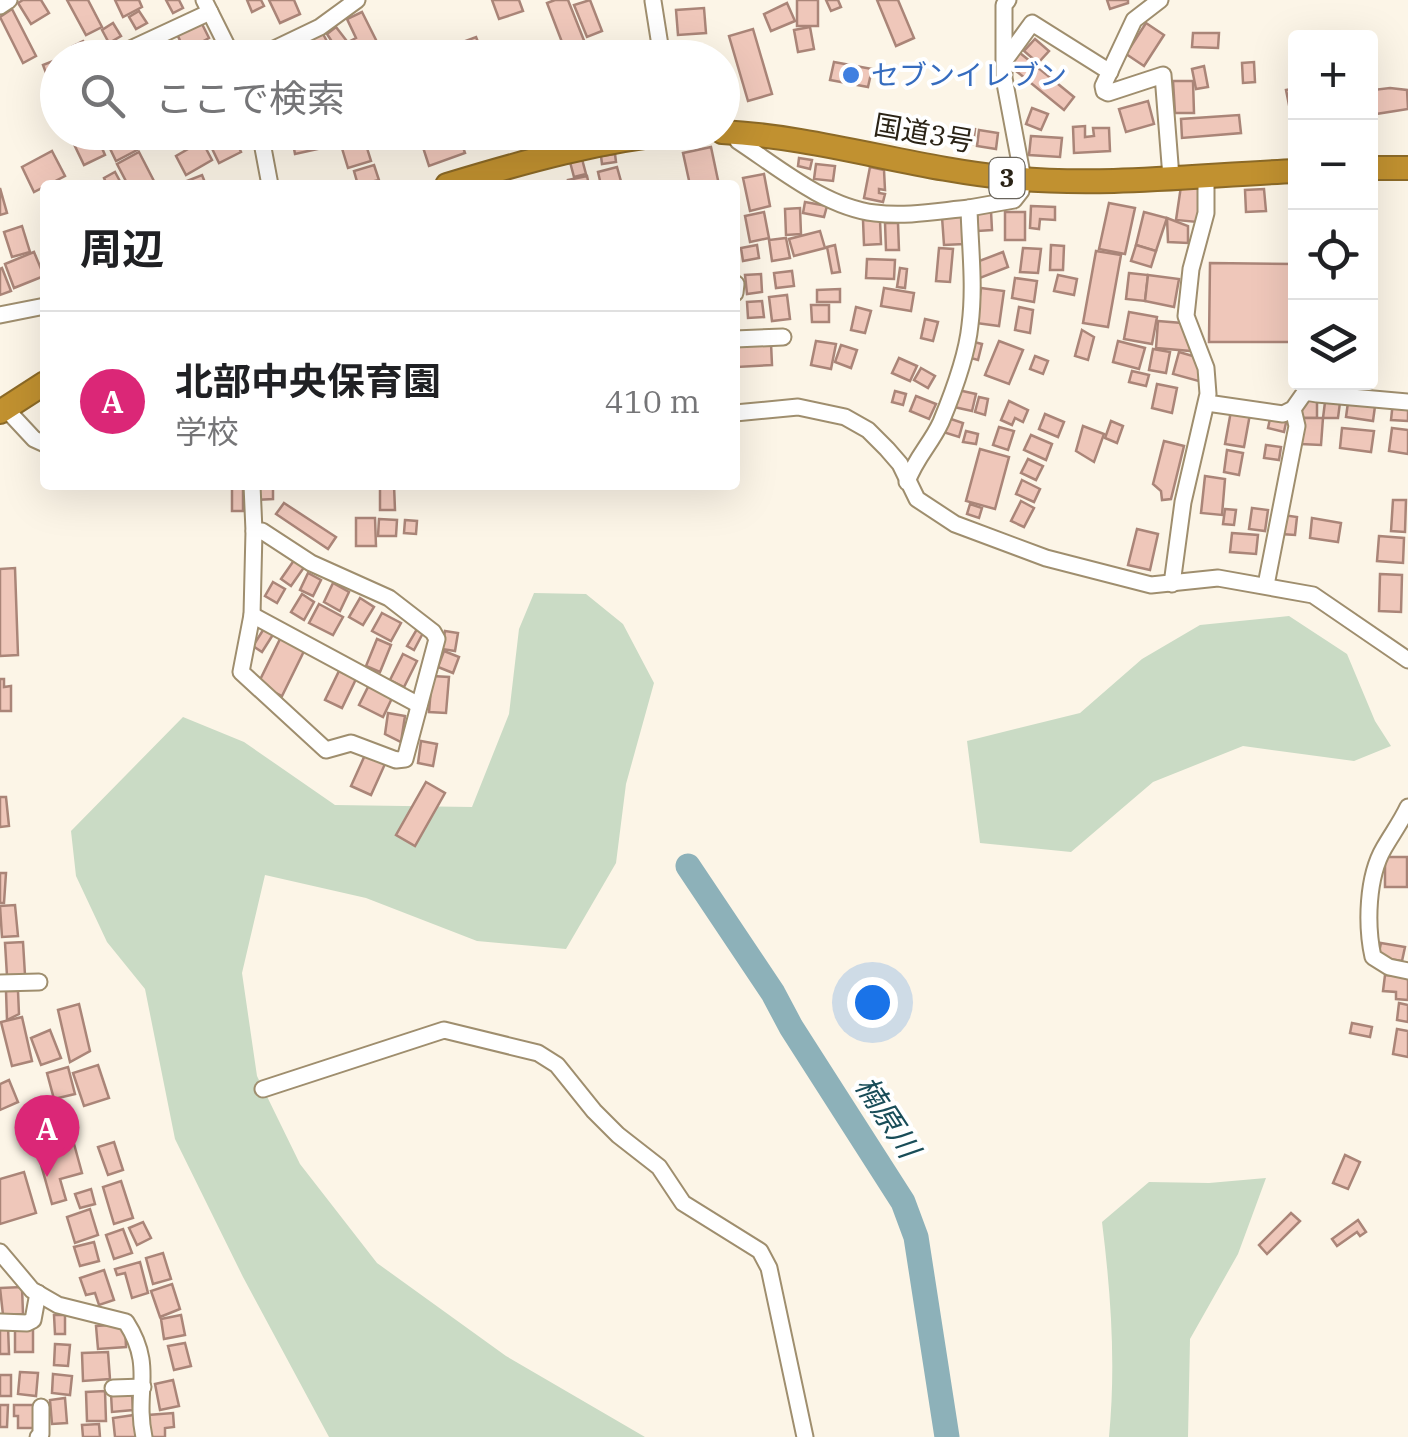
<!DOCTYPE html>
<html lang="ja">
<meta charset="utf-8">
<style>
:root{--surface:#fff;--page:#f2f2f2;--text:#202124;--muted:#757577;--line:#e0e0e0;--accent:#db2777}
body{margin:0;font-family:"IBM Plex Serif","Noto Sans JP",serif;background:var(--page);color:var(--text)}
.controls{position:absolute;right:30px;top:30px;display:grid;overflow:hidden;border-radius:10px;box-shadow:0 10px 40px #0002}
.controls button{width:90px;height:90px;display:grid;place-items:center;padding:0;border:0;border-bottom:2px solid var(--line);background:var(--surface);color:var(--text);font:50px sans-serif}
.you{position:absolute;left:872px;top:1002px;width:35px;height:35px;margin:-25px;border:8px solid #fff;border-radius:50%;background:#1a73e8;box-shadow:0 0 0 15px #1a73e833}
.badge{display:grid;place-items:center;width:65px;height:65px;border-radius:50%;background:var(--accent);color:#fff;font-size:32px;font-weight:700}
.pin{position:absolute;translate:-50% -82px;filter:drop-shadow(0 2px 5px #0008)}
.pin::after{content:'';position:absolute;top:52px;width:35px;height:30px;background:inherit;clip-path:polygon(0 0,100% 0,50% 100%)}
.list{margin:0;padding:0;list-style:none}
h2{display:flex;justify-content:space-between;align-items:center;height:130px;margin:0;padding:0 40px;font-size:42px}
h2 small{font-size:32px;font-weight:400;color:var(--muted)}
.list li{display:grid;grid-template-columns:65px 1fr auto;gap:30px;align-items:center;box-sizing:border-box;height:180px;padding:0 40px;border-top:2px solid var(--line)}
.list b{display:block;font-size:38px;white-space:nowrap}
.list p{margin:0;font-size:32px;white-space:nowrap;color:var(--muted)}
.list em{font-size:32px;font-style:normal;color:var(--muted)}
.icon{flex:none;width:55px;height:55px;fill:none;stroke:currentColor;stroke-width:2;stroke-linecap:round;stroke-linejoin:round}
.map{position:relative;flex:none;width:1408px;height:1437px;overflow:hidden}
.search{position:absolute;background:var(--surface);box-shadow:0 10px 40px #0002;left:40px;top:40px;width:700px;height:110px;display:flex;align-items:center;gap:25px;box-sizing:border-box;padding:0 35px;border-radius:55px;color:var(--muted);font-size:38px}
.panel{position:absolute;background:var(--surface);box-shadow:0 10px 40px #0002;left:40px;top:180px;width:700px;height:310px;border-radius:10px}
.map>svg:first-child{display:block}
.green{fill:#cadbc5}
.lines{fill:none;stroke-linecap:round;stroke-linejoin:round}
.river{stroke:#8db1b9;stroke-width:25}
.building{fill:#efc7ba;stroke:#aa8578;stroke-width:2.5}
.minor-casing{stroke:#9f8e6e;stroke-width:19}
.highway-casing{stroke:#8c6a27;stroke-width:26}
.minor{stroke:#fff;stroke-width:15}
.highway{stroke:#c19130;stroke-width:22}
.shop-dot{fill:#3f7fe0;stroke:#fff;stroke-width:4}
.labels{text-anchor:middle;stroke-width:8;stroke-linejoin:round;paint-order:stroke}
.shield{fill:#fff;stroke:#6a655c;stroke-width:2.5}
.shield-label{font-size:25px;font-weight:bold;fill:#2a2316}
.shop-label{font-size:28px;fill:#366cbe;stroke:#fff;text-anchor:start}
.street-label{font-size:28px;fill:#2a2316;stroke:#fff}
.water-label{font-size:30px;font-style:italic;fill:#194d58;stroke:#fff}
</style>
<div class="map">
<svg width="1408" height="1437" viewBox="0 0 1408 1437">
<rect width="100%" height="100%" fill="#fcf5e7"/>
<g class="green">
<polygon points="534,593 586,594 623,624 654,683 626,784 616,863 566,949 477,941 366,898 265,875 242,973 257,1076 300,1164 377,1263 506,1356 645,1437 329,1437 243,1277 175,1139 145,989 107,942 76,876 71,831 183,717 244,742 335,805 472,807 509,714 519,629"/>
<polygon points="1289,616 1347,654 1375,721 1391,746 1354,761 1243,746 1153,782 1071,852 980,843 967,741 1080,713 1142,659 1200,625"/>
<path d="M1266 1178 1238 1254 1190 1339 1188 1437H1109C1116 1364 1111 1295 1102 1222L1149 1182 1209 1183Z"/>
</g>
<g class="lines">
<polyline class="river" points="688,866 773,993 791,1027 903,1202 916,1237 947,1437"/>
</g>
<g class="building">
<polygon points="23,0 41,0 49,13 31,24 18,3"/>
<polygon points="67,0 88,0 102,27 86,35"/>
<polygon points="115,0 139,0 142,7 123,17"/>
<polygon points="166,0 179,0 183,8 173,13"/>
<polygon points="247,0 261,0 264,6 252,12"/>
<polygon points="269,0 294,0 300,14 280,23"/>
<polygon points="492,0 519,0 523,11 499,19"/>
<polygon points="555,0 568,0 585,43 565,50 547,3"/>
<polygon points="590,0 602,31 587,37 574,5"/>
<rect x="797" y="0" width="21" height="26"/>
<polygon points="826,0 838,0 841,7 831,11"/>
<polygon points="877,0 898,0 914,38 896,46"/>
<polygon points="1107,0 1128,0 1128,3 1110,9"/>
<polygon points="787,3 795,21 771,31 764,14"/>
<polygon points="704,8 706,33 678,35 676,10"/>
<polygon points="12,9 36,56 23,63 0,17"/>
<polygon points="139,11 147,23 136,29 129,17"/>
<polygon points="362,12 378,44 346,58 340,46 356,38 347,19"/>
<polygon points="200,20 209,38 185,51 176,32"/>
<polygon points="113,23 121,36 109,43 102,30"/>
<polygon points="1146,23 1164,35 1144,66 1126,54"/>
<polygon points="336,27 346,40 336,48 327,34"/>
<polygon points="810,27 814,49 798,52 794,30"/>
<polygon points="753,29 772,94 748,101 729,36"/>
<polygon points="322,32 331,49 316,57 307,40"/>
<polygon points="1193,33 1219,33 1218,48 1192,47"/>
<polygon points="476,37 480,47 456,56 452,46"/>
<polygon points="301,38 310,54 289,58 284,48"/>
<polygon points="1035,39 1049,51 1038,63 1024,51"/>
<polygon points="83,41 92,55 87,58 80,58 73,46"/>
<polygon points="604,46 607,58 590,58 588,50"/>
<polygon points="484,48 487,58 459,58"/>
<polygon points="1020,53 1074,97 1064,110 1010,66"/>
<polygon points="58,59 58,86 55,79 49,81 43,65"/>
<polygon points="834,62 872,69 868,87 830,80"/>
<polygon points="1254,62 1255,82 1243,83 1242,63"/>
<polygon points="1204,66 1208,87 1196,89 1192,69"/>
<polygon points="1173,81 1193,81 1194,113 1175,113"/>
<polygon points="728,82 731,108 722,109 722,83"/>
<polygon points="1296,88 1296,125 1293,125 1286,90"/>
<polygon points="1390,88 1407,90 1408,109 1376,114 1373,90"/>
<polygon points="1148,101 1154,124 1126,132 1119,109"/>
<polygon points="1032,108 1048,114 1041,130 1026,124"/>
<polygon points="1239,115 1241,133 1182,138 1181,119"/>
<polygon points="1085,126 1085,137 1094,136 1093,128 1109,128 1110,151 1074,153 1073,127"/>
<polygon points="966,128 975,129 973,144 964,143"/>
<polygon points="979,130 998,133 996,149 977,146"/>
<polygon points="87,132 95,132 105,155 84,165 72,140"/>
<polygon points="102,132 130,132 139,149 116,161"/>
<polygon points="204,132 232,132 241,152 219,163"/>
<polygon points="291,132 318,132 322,148 295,154"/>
<polygon points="337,132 362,132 371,161 348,168"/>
<polygon points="418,132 458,132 465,153 429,166"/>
<polygon points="1031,136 1062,138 1060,157 1029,155"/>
<polygon points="202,141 212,160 186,175 176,156"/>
<polygon points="711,147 719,185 690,185 683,153"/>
<polygon points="52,151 65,176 34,192 22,167"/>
<polygon points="139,152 156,185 128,185 117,164"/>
<polygon points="615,154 616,162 602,164 601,156"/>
<polygon points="799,158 812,160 810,169 798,166"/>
<polygon points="582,159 586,174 574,177 570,162"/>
<polygon points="816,164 835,166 833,181 814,179"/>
<polygon points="374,165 379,180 358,185 354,171"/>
<polygon points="617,167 622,185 601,185 598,172"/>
<polygon points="870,167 884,170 885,190 879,189 879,193 885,194 883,202 864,198"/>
<polygon points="115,172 122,185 107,185 104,178"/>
<polygon points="764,174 770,206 750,211 743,178"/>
<polygon points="202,175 206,185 189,185 187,181"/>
<polygon points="587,176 589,185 569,185 568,180"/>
<polygon points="1181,186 1201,188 1197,222 1176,220"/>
<polygon points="0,188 7,213 0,215"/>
<polygon points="1264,189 1266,211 1246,212 1245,190"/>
<polygon points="805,202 827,206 824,217 803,213"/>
<polygon points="1109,203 1135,208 1125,254 1099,249"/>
<polygon points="1031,206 1055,207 1055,220 1040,219 1039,229 1030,228"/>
<polygon points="800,208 801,234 786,235 785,209"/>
<polygon points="991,211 992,230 978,231 977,213"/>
<polygon points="764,212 769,238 750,242 745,216"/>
<rect x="1005" y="212" width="20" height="28"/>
<polygon points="1144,212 1167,218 1156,251 1136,245"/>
<polygon points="963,216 964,244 944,245 942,217"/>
<polygon points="1167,218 1188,226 1188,243 1168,242"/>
<polygon points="863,220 880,220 881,244 864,245"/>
<polygon points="885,223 898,223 899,250 886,250"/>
<polygon points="22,226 30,252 12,257 4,232"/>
<polygon points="820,231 825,248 794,256 789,239"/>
<polygon points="786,238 790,258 772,261 769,240"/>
<polygon points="757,245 759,258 743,261 741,248"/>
<polygon points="835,245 840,272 832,273 827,247"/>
<polygon points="1051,245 1064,246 1063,270 1050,270"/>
<polygon points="1136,245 1156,251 1151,267 1131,261"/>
<polygon points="939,248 953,249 950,282 936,281"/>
<polygon points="1023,248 1041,249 1038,273 1020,272"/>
<polygon points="1096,251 1121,255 1108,327 1083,323"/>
<polygon points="34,252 44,276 14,288 5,264"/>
<polygon points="1003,252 1008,267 980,278 974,263"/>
<polygon points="867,259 895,260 894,279 866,278"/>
<polygon points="1210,263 1296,264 1296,342 1209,342"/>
<polygon points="2,268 11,291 0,295 0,269"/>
<polygon points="900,268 907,269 905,288 897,287"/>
<polygon points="792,271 794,286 776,288 774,273"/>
<polygon points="1129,273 1148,275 1145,301 1126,299"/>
<polygon points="761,274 762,292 747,294 745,275"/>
<polygon points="1058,275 1077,279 1074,295 1054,291"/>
<polygon points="1148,275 1179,279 1174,307 1145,301"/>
<polygon points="1015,278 1037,281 1034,302 1012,298"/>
<polygon points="884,288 914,293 911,311 881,306"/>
<polygon points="981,288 1004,291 999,326 976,323"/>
<polygon points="840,289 840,302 817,302 817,290"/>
<polygon points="787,295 790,319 772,321 769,297"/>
<polygon points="762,301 764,317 748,318 747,302"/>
<polygon points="811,305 829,305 829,322 812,322"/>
<polygon points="856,307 871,311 865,333 851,330"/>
<polygon points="1019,307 1033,310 1030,333 1015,330"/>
<polygon points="1129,312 1157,317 1152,344 1124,339"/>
<polygon points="925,319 938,322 933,341 921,338"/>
<polygon points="1158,321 1182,323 1191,351 1156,348"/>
<polygon points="1082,330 1094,337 1088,360 1075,356"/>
<polygon points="816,341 836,344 831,369 811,365"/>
<polygon points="999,341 1023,350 1009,384 985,375"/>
<polygon points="1118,341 1145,348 1139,369 1113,362"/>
<polygon points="737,342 771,343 772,365 737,367"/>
<polygon points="974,342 982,344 978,360 967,357"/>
<polygon points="841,345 857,350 851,368 835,362"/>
<polygon points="1153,349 1170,352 1166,373 1149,370"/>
<polygon points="1179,352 1203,359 1202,382 1173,374"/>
<polygon points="1035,356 1048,361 1043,374 1030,369"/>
<polygon points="899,358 917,366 910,381 892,373"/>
<polygon points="921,368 935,376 928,388 914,380"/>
<polygon points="1132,371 1149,375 1146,386 1129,382"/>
<polygon points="1157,384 1177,388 1172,413 1152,408"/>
<polygon points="958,390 976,394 972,411 954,407"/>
<polygon points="895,391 906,394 903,405 892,402"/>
<polygon points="1302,394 1317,394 1317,418 1301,418"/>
<polygon points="1326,394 1341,395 1338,418 1323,418"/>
<polygon points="1349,395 1376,399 1373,421 1346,417"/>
<polygon points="916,396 936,404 929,419 910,411"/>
<polygon points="979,397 988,399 985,415 975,412"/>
<polygon points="1009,401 1028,410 1023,422 1015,418 1012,425 1001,420"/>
<polygon points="1393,401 1408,402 1408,421 1391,420"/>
<polygon points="1231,411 1250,414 1244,447 1225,444"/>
<polygon points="1045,414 1064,422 1058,437 1039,429"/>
<polygon points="1271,414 1287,418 1284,432 1268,428"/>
<polygon points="948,418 963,423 959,437 943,432"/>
<polygon points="1301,418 1323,418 1321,445 1301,444"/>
<polygon points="1111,421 1123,426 1117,443 1105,438"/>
<polygon points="1083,426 1104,434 1094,462 1076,451"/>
<polygon points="999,427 1014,431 1008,450 993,445"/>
<polygon points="1342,428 1374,431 1371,452 1340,448"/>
<polygon points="1392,428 1408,430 1408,454 1389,451"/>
<polygon points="966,431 978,434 976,444 963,442"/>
<polygon points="1031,435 1052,444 1046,460 1024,450"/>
<polygon points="1164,441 1184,446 1171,499 1162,500 1161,491 1153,484"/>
<polygon points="1266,445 1281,447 1279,460 1264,458"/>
<polygon points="980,449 1009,457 995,509 966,501"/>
<polygon points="1227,450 1243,453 1239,475 1224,472"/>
<polygon points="1028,459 1043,466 1036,480 1021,473"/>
<polygon points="1205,476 1225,479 1222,515 1201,513"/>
<polygon points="1022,480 1040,489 1034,502 1016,494"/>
<rect x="232" y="485" width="11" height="26"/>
<polygon points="254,485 273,485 273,499 255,500"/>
<polygon points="380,485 394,485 395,510 380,510"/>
<polygon points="1393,500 1406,500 1405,532 1391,531"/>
<polygon points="1021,501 1034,508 1024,527 1011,521"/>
<polygon points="284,503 336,537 328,549 276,514"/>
<polygon points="970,504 982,508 979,518 967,514"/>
<polygon points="1252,508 1268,510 1265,531 1249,529"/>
<polygon points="1225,509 1236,510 1234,525 1223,524"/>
<polygon points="1283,515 1297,517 1295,535 1281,534"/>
<polygon points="356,518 375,518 376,546 356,546"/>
<polygon points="1312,518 1341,523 1338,542 1310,538"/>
<polygon points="379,519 397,520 396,536 378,536"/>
<polygon points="405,520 417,521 416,534 404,533"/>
<polygon points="1137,529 1158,534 1150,570 1128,565"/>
<polygon points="1232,533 1258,535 1256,554 1230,552"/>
<polygon points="1379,536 1404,538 1403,563 1377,561"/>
<polygon points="297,556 307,563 291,586 281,579"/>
<polygon points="15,568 18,655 0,656 0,569"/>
<polygon points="308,573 321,580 313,596 300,590"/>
<polygon points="1380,574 1402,575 1401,612 1379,611"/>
<polygon points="273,582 285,589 277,603 265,596"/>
<polygon points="333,583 349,592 340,611 324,602"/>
<polygon points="302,594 314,602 304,620 291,612"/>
<polygon points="360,598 374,607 363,625 349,617"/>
<polygon points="319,604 343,617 333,635 309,623"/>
<polygon points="382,613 401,623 391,641 372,631"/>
<polygon points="265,627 274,633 262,652 253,646"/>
<polygon points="417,629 423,633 414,650 407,646"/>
<polygon points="445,631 458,633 455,651 442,649"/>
<polygon points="282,635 306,647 282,696 258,684"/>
<polygon points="377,639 391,645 380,672 366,666"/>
<polygon points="444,651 459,657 453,673 438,667"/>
<polygon points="403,654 417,661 404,687 390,680"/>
<polygon points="339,671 356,679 342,708 325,700"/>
<polygon points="432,676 449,677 446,713 429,712"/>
<polygon points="0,679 4,679 4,687 11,686 11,711 0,711"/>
<polygon points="369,685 393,696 383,717 359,705"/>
<polygon points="388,713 405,716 401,742 385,734"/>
<polygon points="421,741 437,744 433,766 418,763"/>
<polygon points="365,755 385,764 371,795 351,786"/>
<polygon points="426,782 445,793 415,846 396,835"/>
<polygon points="0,797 6,797 9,826 0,827"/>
<rect x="1385" y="857" width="22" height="30"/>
<polygon points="0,873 6,873 4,903 0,903"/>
<polygon points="15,905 18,936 2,937 0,906"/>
<polygon points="23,942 25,975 7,976 5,943"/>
<polygon points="1381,943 1405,947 1402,961 1378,957"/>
<polygon points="1385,975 1408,977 1408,1000 1396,999 1396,992 1383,991"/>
<polygon points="6,991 18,991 19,1014 7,1020"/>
<polygon points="1399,1003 1408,1005 1408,1022 1397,1020"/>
<polygon points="79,1004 90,1051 70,1062 58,1010"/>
<polygon points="22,1017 32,1061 12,1066 1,1022"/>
<polygon points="1352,1023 1372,1027 1370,1037 1350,1033"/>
<polygon points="1397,1029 1408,1031 1408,1057 1393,1054"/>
<polygon points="50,1030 61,1058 41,1065 31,1038"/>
<polygon points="98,1065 109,1098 84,1106 73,1073"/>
<polygon points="68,1067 75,1094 54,1099 47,1073"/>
<polygon points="9,1080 18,1102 0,1110 0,1084"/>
<polygon points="68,1122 82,1173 60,1179 66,1200 52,1204 32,1132"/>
<polygon points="114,1142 123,1170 108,1175 98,1147"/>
<polygon points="1345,1155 1360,1162 1348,1189 1333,1183"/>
<polygon points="24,1172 36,1213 0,1224 0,1179"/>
<polygon points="121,1181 133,1218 114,1224 103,1187"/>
<polygon points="91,1189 95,1204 80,1208 75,1194"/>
<polygon points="90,1209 98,1235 75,1243 67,1217"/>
<polygon points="1291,1213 1300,1221 1267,1254 1259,1245"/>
<polygon points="1358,1220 1366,1232 1360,1236 1357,1232 1337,1246 1332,1239"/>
<polygon points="143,1222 151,1238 137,1245 129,1228"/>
<polygon points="123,1229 132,1253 114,1259 106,1235"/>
<polygon points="94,1242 99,1261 80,1266 74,1247"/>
<polygon points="163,1253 171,1279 153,1284 146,1258"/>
<polygon points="140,1262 148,1293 132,1298 125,1273 117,1275 115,1269"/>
<polygon points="104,1270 114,1300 99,1305 95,1293 86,1295 80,1278"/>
<polygon points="172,1284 180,1309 160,1317 151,1291"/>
<polygon points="22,1287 23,1314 3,1315 0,1288"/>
<polygon points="54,1315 65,1315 65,1334 55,1334"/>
<polygon points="181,1315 185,1335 164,1339 161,1319"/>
<polygon points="125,1324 126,1347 98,1349 96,1326"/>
<polygon points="8,1326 9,1354 0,1354 0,1327"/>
<rect x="15" y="1329" width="18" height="23"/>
<polygon points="185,1343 191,1366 174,1370 168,1346"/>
<polygon points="55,1344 70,1345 68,1366 54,1365"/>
<polygon points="108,1352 110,1379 83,1381 82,1353"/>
<polygon points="20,1372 38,1373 36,1396 18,1394"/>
<polygon points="53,1374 72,1376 70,1395 52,1393"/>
<rect x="0" y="1375" width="11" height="21"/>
<polygon points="173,1380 179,1406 160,1410 155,1384"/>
<polygon points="105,1391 106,1421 87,1421 86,1392"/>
<polygon points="132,1393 133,1410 112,1412 111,1394"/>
<polygon points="65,1398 67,1423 52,1424 50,1400"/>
<polygon points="0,1405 8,1405 7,1427 0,1427"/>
<polygon points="14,1405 38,1405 37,1428 18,1428 18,1416 14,1416"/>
<polygon points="173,1413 174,1427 165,1428 165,1437 150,1437 148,1415"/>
<polygon points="134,1415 137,1437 115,1437 113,1418"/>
<polygon points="99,1424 100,1437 83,1437 82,1425"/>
</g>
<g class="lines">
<g class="minor-casing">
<g id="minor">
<polyline points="204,0 233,58"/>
<polyline points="1160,0 1134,20 1103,86 1104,91 1108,93 1163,75 1171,177"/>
<polyline points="653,1 662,58"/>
<polyline points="0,6 9,0"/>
<polyline points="111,58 210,12"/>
<polyline points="263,58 272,50 320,27 357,0"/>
<polyline points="1005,60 1032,23 1110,72"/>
<polyline points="260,132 270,185"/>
<path d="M737 133 738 141C779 168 825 207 875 213 906 217 938 211 969 208"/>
<polyline points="735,293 736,284"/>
<polyline points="0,315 45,306"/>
<polyline points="735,339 783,337"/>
<polyline points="1207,403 1283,414 1293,409 1305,392 1317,394 1408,402"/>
<polyline points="6,409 34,439 45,444"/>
<polyline points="735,413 798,407 845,417 868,430 887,449 900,464 917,499 955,524 1046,558 1151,585 1218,578 1313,595 1408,660"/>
<path d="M907 482C916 457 931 444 941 422 953 393 967 356 970 325 975 286 970 247 969 208L1014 200 1021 191 1023 179 1004 78V5L1008 0"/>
<polyline points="252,485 254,531"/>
<polygon points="254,531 262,531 311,563 389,598 433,632 437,639 405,759 396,760 351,743 326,750 241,672 252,615"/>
<polyline points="1172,584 1183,502 1208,394 1206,368 1186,316 1191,269 1206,213 1206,175"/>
<polyline points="1266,585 1297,426 1293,409"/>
<polyline points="252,615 419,705"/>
<path d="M1408 807C1401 822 1392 834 1384 848 1367 877 1366 925 1373 957L1389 967 1408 971"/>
<polyline points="0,983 39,982"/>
<polyline points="263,1089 444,1030 538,1053 557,1065 594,1111 618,1135 659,1167 683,1203 760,1251 769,1268 805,1437"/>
<path d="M0 1252 32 1290 58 1305 126 1322C155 1367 134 1391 144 1437"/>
<polyline points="0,1322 27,1323 33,1320 38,1293"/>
<polyline points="113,1388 143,1387"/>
<polyline points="38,1437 41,1434 41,1407"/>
</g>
</g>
<g class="highway-casing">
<g id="highway">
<path d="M722 132C820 137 914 169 1011 178 1105 187 1201 175 1296 171"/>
<polyline points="1370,168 1408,168"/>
<path d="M447 185C526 161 601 140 683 132"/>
<polyline points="0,412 45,383"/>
</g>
</g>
<use href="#minor" class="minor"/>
<use href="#highway" class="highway"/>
</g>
<circle class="shop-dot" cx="851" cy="75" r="10"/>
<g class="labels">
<rect class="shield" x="989.5" y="158" width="35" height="40" rx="8"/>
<g class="shield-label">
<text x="1007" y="187">3</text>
</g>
<g class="shop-label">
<text x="871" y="85">セブンイレブン</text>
</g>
<g class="street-label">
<text transform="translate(924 133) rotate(10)" y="10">国道3号</text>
</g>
<g class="water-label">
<text transform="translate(887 1117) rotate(57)" y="10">楠原川</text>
</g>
</g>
</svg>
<div class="controls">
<button>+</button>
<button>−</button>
<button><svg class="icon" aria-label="locate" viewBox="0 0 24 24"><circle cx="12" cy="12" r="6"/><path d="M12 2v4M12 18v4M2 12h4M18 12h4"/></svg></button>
<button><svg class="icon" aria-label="layers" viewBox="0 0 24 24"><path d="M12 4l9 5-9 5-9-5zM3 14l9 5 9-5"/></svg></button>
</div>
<div class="you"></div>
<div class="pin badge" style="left:47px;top:1177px">A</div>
<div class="search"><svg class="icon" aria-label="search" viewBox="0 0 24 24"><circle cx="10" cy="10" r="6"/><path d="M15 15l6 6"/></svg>ここで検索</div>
<section class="panel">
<h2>周辺<small></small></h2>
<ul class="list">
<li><span class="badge">A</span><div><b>北部中央保育園</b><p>学校</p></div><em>410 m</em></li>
</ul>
</section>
</div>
